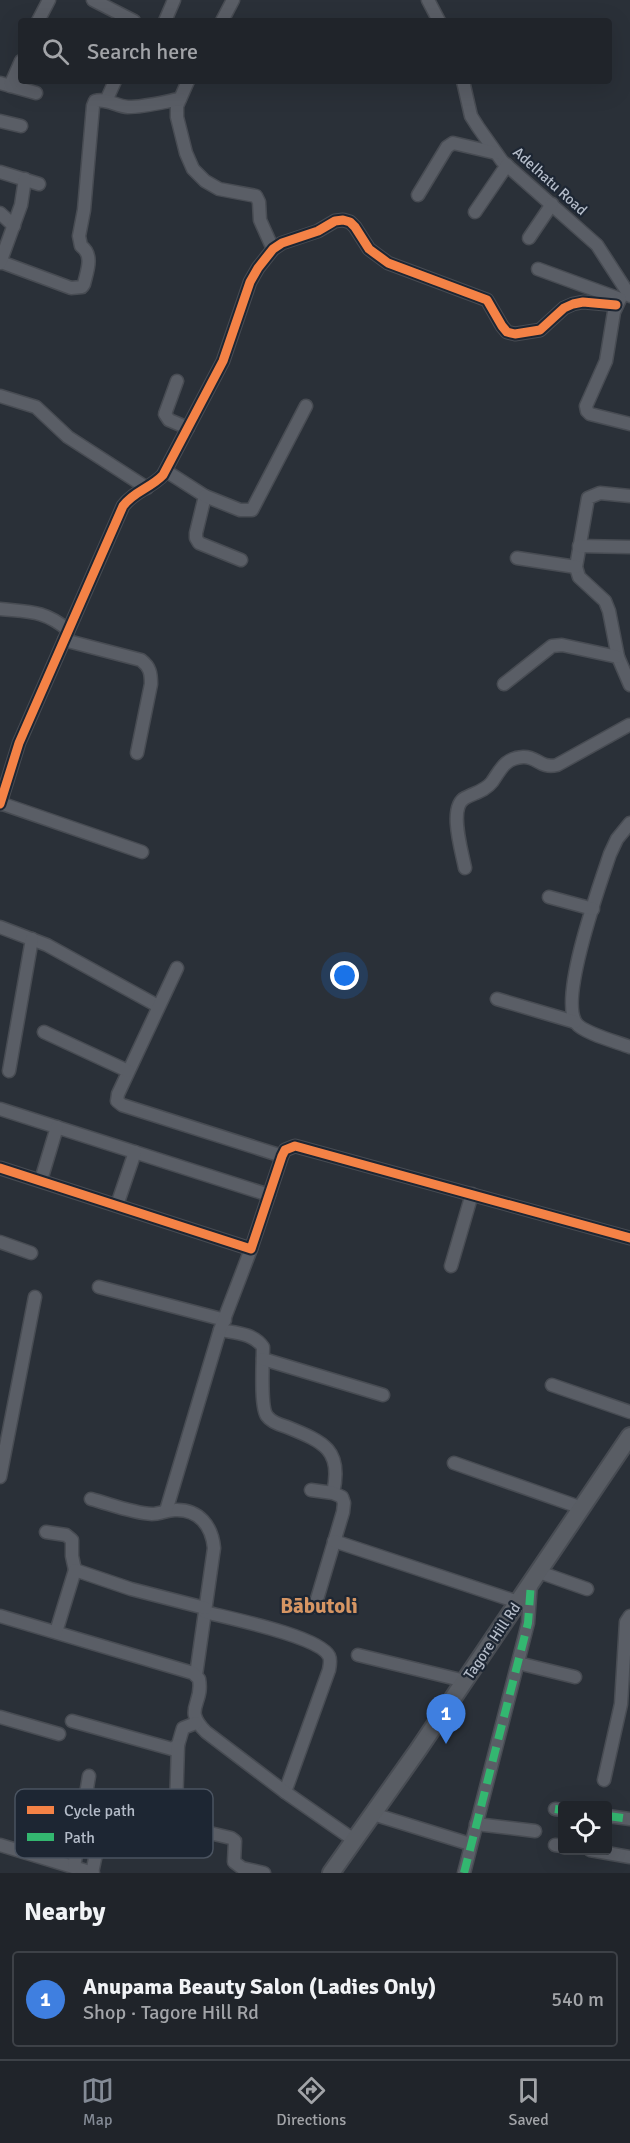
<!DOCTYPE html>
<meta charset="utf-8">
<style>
:root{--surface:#20242a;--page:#2d3036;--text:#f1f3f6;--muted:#a2a4a8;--line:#3d4147;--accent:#848b96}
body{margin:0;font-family:Signika,sans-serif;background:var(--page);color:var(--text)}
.controls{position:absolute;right:18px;bottom:18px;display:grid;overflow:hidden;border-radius:6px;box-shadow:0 6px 24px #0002}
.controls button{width:54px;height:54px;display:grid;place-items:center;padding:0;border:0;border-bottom:2px solid var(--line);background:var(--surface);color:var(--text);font:30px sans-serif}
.you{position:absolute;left:345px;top:976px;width:21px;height:21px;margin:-15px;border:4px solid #fff;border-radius:50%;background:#1a73e8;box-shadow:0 0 0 9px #1a73e833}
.badge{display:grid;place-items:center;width:39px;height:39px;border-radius:50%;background:var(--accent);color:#fff;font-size:20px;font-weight:700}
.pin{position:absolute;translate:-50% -50px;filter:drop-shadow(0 2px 3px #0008)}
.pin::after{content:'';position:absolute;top:32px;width:21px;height:18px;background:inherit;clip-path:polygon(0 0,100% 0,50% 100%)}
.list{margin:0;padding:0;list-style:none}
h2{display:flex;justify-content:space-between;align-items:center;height:78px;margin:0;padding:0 24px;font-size:26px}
h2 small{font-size:20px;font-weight:400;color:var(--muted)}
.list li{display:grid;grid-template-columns:39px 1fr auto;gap:18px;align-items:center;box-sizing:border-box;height:96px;margin:0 12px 12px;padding:0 12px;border:2px solid var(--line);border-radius:6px}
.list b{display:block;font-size:22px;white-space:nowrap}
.list p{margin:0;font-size:20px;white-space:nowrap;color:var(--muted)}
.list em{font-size:20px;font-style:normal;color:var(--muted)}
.icon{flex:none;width:33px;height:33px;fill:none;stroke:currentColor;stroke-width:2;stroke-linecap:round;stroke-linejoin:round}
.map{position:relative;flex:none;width:630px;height:1873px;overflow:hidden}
.search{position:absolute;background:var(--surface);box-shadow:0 6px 24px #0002;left:18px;right:18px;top:18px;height:66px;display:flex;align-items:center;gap:15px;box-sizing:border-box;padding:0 21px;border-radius:6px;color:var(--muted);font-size:22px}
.sheet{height:186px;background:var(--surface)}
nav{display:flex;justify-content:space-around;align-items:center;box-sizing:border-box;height:84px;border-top:2px solid var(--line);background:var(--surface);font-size:16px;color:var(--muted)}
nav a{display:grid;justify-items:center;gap:3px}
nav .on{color:var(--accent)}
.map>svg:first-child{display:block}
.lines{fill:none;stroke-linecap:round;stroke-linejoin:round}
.street-casing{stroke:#484c53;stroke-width:15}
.secondary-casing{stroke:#484c53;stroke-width:20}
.street{stroke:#5a5e66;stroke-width:12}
.secondary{stroke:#595d64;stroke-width:16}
.quiet{stroke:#33b770;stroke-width:8;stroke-dasharray:15 8;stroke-linecap:butt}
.cycleway-casing{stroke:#1d2633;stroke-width:13}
.cycleway{stroke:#f48246;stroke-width:9}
.labels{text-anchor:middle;stroke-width:4.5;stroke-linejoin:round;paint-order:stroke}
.street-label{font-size:15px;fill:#b4bcc9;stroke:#1d2633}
.district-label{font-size:21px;font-weight:bold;fill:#d59563;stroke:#1d2633}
.key{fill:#1d2633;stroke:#4a5360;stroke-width:1.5}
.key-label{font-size:16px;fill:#b4bcc9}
</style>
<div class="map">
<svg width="630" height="1873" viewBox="0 0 630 1873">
<rect width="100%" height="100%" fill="#2a3038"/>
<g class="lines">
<g class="street-casing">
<g id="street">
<polyline points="93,0 134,21"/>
<polyline points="428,0 439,21"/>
<polyline points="38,21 49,0"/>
<polyline points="165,21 174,0"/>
<polyline points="222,21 233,0"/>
<polyline points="188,81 177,106 177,117 186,153 193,169 205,181 219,189 256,196 259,202 260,220 273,249"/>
<polyline points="463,81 471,116 478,127 502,161 597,245 630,296"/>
<polyline points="0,83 36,93"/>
<polyline points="10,86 21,61"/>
<polyline points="106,101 115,81"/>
<polyline points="0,121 21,126"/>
<polyline points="0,172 39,184"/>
<polyline points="418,195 447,147 453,143 496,153"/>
<polyline points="475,212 507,165"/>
<polyline points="0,213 14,226"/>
<polyline points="529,238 552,204"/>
<path d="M1 262 71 288 82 287 84 284C87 271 94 255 81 246L79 236 84 210 93 106 95 101C106 98 116 106 128 107 145 107 163 102 180 99"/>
<polyline points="0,263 21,205 25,179"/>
<polyline points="538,269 620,299"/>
<polyline points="620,299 614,312 606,361 586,406 587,411 590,414 630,424"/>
<polyline points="177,381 165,414 169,420 188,428"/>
<polyline points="0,396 36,407 68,437 147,488"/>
<polyline points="166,471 205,496 196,533 196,538 199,543 241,560"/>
<polyline points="205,496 240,510 252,510 306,406"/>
<polyline points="630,496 600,493 588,498 576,567 579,577 605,601 609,611 618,657 630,685"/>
<polyline points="579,546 630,547"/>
<polyline points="517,558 576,567"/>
<path d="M0 609C29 612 44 610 68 630"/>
<path d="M64 640 141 660C150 667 151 673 151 684L137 753"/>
<polyline points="504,684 552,646 562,645 618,657"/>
<polyline points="0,803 142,852"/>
<path d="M0 804 19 743 123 506C134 491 151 488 163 475L223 361 250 282 258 268 273 249 282 243 318 231 335 221 343 220 350 222 355 227 369 249 388 263 487 300 502 326 507 332 515 334 540 330 564 308 573 304 583 302 616 305"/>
<path d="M630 823 617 839 610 854C600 884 559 997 576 1023 583 1033 617 1042 630 1047"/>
<path d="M465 868C462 852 448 807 465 798 474 793 485 791 492 782 501 769 505 758 523 757 537 756 540 769 557 765L629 725"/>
<polyline points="549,897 593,909"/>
<polyline points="0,927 47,945 158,1006"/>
<polyline points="177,968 118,1094 117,1101 122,1105 282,1156"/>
<polyline points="497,999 575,1022"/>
<polyline points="44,1032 128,1071"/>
<polyline points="9,1071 32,939"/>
<polyline points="0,1109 269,1195"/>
<polyline points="0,1168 251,1249 282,1156 285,1150 295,1146 630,1238"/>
<polyline points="41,1180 57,1127"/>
<polyline points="117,1205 135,1152"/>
<polyline points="0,1242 31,1253"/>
<polyline points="451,1266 472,1194"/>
<polyline points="99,1287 225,1320"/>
<path d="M220 1330C236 1333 253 1333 263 1347 263 1360 260 1407 267 1416 271 1422 280 1425 287 1427 324 1442 343 1450 333 1493"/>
<polyline points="263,1359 383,1395"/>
<polyline points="552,1385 630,1412"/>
<polyline points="454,1463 582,1508"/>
<polyline points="0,1477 35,1297"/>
<polyline points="311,1490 333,1493 342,1497 344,1503 343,1512 315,1606"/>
<path d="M91 1499C110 1504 132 1513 152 1514 160 1514 167 1510 175 1510 199 1509 212 1526 214 1548L196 1675"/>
<polyline points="166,1511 220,1330 251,1249"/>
<polyline points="46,1532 66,1535 72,1540 72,1556 75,1570"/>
<polyline points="334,1541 518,1602"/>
<polyline points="539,1572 587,1589"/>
<path d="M205 1612C228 1618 319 1636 329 1656 331 1660 330 1665 329 1670L285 1792"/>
<path d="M0 1616 193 1673 199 1679C204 1705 182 1708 206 1732L285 1792 354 1840"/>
<polyline points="56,1632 75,1570 131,1589 205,1608"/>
<polyline points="358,1655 465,1681"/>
<polyline points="518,1663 575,1677"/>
<polyline points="0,1717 59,1734"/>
<polyline points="72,1721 172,1749 178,1745 183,1728 196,1723"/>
<polyline points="604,1780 621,1704 626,1622 630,1616"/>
<polyline points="555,1809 562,1810"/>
<polyline points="373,1814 470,1844"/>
<polyline points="608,1816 630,1819"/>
<polyline points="476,1824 535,1831"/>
<polyline points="197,1830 231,1838 235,1841 234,1862 242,1868 264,1873"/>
<polyline points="0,1845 93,1873"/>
<polyline points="555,1845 562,1846"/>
<polyline points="590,1850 630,1857"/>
<polyline points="74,1867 89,1776"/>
<path d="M92 1873 103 1821 113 1810C126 1809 165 1827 173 1817 175 1815 175 1811 176 1808L178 1745"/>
<polyline points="464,1873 528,1623 531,1583"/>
</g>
</g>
<g class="secondary-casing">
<polyline id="secondary" points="331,1873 418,1750 630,1436"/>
</g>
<use href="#street" class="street"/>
<use href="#secondary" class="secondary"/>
<g class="quiet">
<polyline points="555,1809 562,1810"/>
<polyline points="608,1816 630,1819"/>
<polyline points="464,1873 528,1623 531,1583"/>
</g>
<g class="cycleway-casing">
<g id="cycleway">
<path d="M0 804 19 743 123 506C134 491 151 488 163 475L223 361 250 282 258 268 273 249 282 243 318 231 335 221 343 220 350 222 355 227 369 249 388 263 487 300 502 326 507 332 515 334 540 330 564 308 573 304 583 302 616 305"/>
<polyline points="0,1168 251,1249 282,1156 285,1150 295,1146 630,1238"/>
</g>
</g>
<use href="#cycleway" class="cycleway"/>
</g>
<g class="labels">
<g class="street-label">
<text transform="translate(550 181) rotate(42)" y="5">Adelhatu Road</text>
<text transform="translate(492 1641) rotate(-56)" y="5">Tagore Hill Rd</text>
</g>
<g class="district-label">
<text x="319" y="1613">Bābutoli</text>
</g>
</g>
<rect x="15" y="1789" width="198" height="69" rx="9" class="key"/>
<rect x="27" y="1806" width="27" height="8" fill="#f48246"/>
<rect x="27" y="1833" width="27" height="8" fill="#33b770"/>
<g class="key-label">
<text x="64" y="1816">Cycle path</text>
<text x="64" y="1843">Path</text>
</g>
</svg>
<div class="controls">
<button><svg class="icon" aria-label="locate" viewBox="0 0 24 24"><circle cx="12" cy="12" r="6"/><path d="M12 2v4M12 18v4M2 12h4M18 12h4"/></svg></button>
</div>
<div class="you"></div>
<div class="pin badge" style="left:446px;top:1744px;background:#3f7fe0">1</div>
<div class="search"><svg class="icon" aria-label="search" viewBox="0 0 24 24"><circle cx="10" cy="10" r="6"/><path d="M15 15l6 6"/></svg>Search here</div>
</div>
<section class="sheet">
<h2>Nearby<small></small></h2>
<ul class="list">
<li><span class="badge" style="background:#3f7fe0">1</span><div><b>Anupama Beauty Salon (Ladies Only)</b><p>Shop · Tagore Hill Rd</p></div><em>540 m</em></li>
</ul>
</section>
<nav>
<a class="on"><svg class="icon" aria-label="map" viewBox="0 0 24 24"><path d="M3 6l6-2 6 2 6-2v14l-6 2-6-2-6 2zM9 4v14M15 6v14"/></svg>Map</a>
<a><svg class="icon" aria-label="directions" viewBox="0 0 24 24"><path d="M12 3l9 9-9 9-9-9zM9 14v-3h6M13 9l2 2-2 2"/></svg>Directions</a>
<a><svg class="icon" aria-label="saved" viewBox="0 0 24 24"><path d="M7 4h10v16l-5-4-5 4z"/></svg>Saved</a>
</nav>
